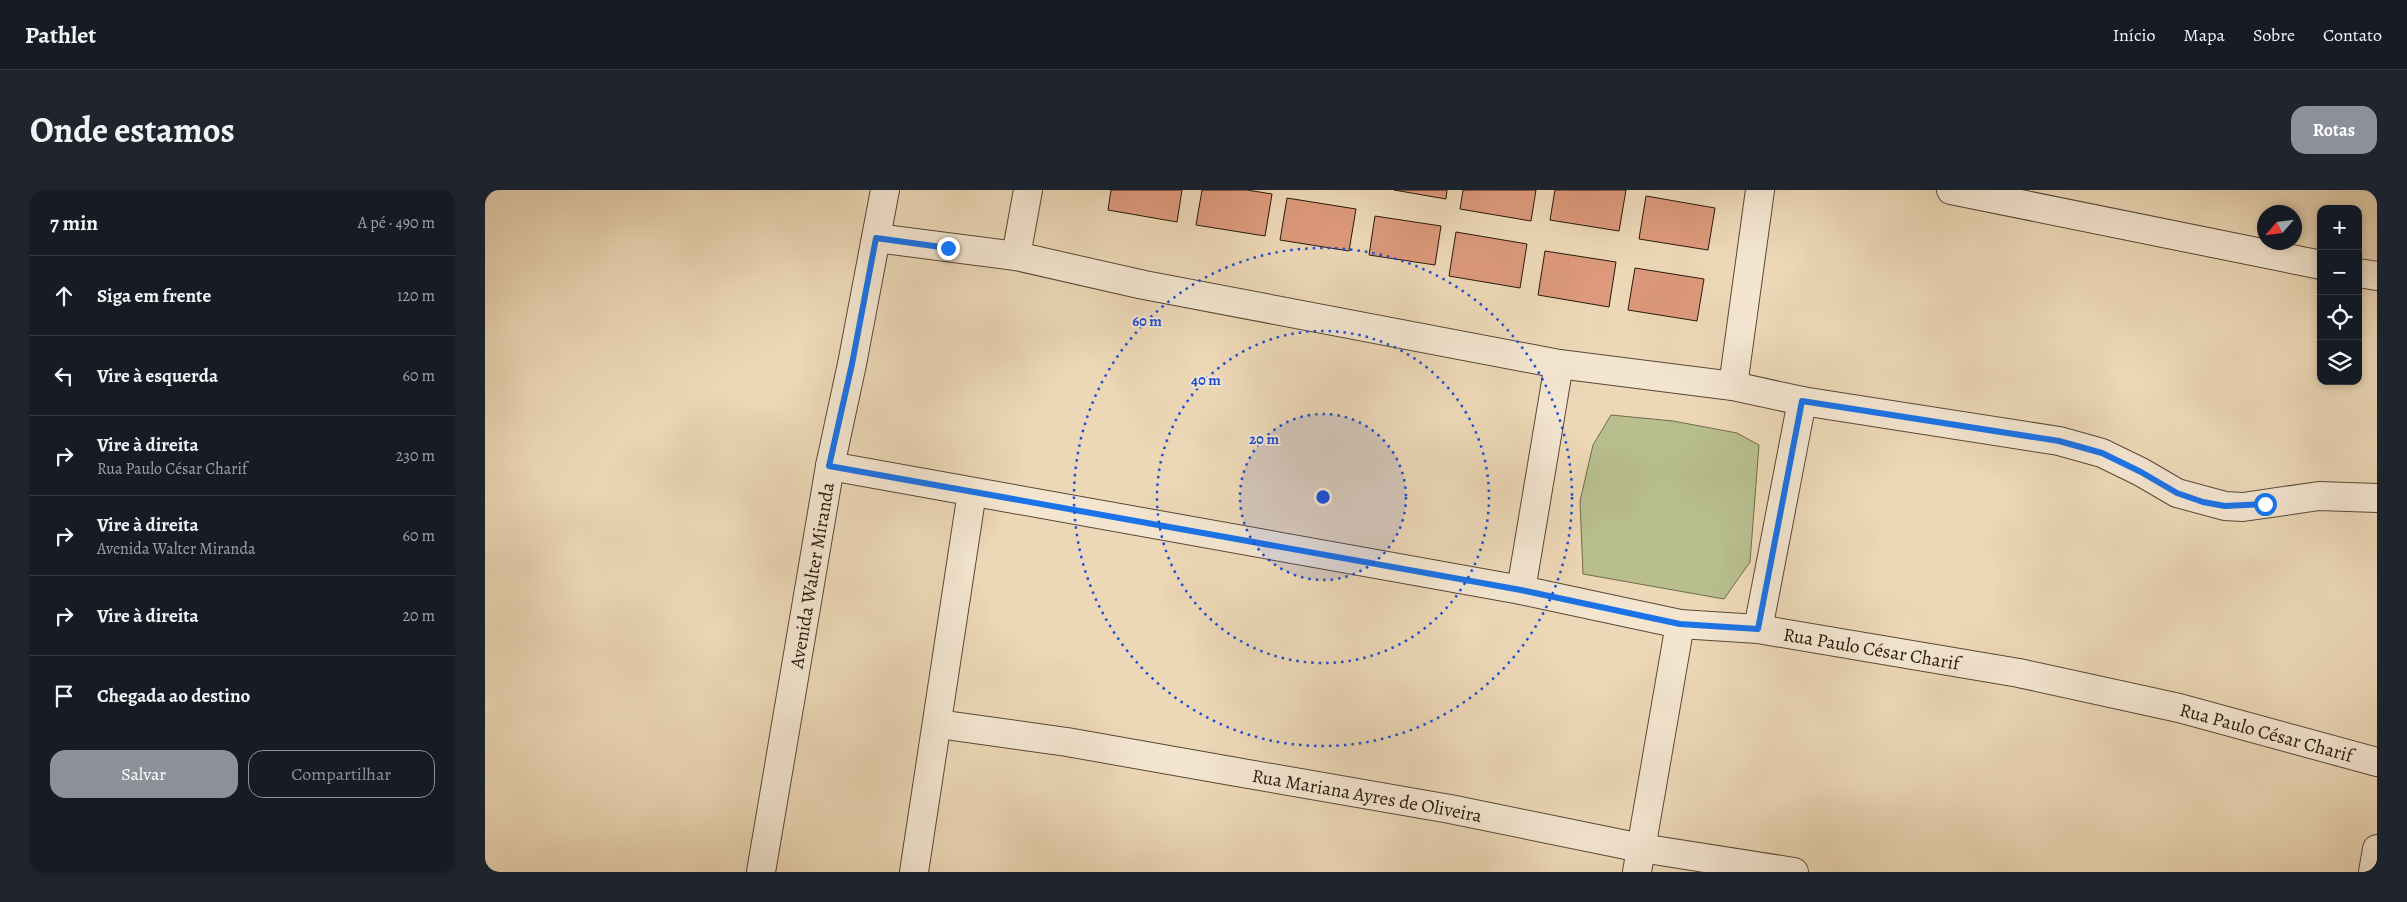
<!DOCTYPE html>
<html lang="pt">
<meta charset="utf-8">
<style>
:root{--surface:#171b24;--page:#20242c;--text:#f1f3f6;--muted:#9ea1a6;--line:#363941;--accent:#8c9099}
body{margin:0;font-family:Alegreya,serif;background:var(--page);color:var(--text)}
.controls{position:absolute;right:15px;top:15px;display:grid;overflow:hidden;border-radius:10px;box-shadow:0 2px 8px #0003}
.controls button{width:45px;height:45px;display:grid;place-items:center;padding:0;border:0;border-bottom:1px solid var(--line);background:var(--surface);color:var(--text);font:25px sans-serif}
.compass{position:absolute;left:1772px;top:15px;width:45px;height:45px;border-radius:50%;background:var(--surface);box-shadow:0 2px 8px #0003;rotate:242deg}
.stop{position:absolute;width:15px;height:15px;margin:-11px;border:4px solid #1a73e8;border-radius:50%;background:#fff}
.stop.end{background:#1a73e8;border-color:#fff;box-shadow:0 1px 5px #0008}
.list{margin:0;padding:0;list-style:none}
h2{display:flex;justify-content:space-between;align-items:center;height:65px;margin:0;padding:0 20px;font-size:21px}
h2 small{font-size:16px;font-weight:400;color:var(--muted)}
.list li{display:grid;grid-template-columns:32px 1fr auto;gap:15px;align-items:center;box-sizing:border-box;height:80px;padding:0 20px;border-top:1px solid var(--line)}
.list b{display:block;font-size:19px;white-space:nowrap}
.list p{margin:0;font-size:16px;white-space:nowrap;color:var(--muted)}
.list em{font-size:16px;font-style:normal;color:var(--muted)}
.actions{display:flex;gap:10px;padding:15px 20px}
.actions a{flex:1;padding:11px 0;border:1px solid var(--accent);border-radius:15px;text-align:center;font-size:18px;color:var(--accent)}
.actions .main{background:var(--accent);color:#fff}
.icon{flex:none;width:28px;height:28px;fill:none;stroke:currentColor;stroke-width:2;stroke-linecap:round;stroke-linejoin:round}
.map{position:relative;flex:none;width:1892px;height:682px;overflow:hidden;border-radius:15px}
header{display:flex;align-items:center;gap:30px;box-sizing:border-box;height:70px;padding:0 25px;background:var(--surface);border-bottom:1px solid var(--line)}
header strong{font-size:24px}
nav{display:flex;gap:28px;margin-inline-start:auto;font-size:18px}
.intro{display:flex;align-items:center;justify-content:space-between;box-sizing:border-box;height:120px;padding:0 30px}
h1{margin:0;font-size:35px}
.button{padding:12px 22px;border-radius:15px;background:var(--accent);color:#fff;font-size:18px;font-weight:700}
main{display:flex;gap:30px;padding:0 30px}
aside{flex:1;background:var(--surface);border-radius:15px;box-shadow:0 2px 8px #0003}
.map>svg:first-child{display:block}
.green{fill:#b8be8e;stroke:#706c4d}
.building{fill:#dc997b;stroke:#28190c}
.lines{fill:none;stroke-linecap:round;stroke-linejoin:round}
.minor-casing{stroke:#594836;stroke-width:30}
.minor{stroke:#f3e5d0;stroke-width:28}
.route{stroke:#1a73e8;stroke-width:6}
.ring{fill:none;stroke:#1d4ed8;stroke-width:2.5;stroke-dasharray:2.5 5}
.labels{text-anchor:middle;stroke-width:4;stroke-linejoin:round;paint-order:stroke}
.street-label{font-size:19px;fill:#28190c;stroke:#f3e5d0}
.centre{fill:#1d4ed8;stroke:#f3e5d0;stroke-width:2.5}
.ring-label{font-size:15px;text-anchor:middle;font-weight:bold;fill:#1d4ed8;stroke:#f3e5d0;stroke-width:4;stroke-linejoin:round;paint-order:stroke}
</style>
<header>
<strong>Pathlet</strong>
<nav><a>Início</a><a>Mapa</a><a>Sobre</a><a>Contato</a></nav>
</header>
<div class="intro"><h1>Onde estamos</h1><a class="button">Rotas</a></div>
<main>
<aside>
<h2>7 min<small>A pé · 490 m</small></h2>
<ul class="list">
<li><svg class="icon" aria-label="ahead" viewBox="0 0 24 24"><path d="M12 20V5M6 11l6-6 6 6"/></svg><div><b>Siga em frente</b></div><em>120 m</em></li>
<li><svg class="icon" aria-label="left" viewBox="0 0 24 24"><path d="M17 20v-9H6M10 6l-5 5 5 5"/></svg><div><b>Vire à esquerda</b></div><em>60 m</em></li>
<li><svg class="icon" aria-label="right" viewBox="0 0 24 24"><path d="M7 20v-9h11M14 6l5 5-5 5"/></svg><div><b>Vire à direita</b><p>Rua Paulo César Charif</p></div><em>230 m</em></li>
<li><svg class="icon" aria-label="right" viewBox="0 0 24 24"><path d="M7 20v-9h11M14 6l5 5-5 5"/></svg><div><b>Vire à direita</b><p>Avenida Walter Miranda</p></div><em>60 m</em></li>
<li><svg class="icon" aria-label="right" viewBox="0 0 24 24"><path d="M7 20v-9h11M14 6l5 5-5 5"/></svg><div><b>Vire à direita</b></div><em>20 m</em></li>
<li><svg class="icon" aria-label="arrive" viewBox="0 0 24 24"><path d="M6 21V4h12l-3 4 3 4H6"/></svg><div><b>Chegada ao destino</b></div></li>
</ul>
<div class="actions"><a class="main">Salvar</a><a>Compartilhar</a></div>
</aside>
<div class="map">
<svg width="1892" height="682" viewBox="0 0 1892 682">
<rect width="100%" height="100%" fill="#ecd7b6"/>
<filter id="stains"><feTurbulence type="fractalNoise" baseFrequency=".004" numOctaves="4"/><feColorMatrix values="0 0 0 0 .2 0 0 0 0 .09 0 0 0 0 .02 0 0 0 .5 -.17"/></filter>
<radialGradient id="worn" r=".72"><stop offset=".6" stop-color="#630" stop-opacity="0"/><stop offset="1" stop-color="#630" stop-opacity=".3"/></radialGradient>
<polygon class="green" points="1126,225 1188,231 1252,243 1274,255 1265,372 1239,409 1098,384 1095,311 1108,255"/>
<g class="building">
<polygon points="626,0 697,0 692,32 623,20"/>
<polygon points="717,0 762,0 787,4 780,46 711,35"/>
<polygon points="909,0 962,0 961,9"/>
<polygon points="978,0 1051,0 1046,31 975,19"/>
<polygon points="1070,0 1141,0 1134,41 1065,30"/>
<polygon points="1161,6 1230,18 1223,60 1154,49"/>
<polygon points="802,8 871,19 864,61 795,50"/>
<polygon points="890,26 956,36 950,75 884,65"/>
<polygon points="971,42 1042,54 1035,98 964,86"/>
<polygon points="1060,61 1131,72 1124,117 1053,105"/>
<polygon points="1150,78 1219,89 1212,131 1143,120"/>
</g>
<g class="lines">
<g class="minor-casing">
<g id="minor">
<polyline points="1466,0 1836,75"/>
<polyline points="391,48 531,66 659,95 1074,174 1248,196 1317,211 1574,251 1617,263 1656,282 1692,303 1740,316 1758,317 1834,306 1892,308"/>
<polyline points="531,66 543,0"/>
<polyline points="1873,83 1892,86"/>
<polyline points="1248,196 1275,0"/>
<path id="s1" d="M345 276 1036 400 1195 434 1273 439 1534 483 1694 518 1892 572"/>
<polyline points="1036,400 1074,174"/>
<polyline points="1273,439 1317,211"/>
<path id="s2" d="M453 534 582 552 746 581 965 619 1156 658 1309 682"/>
<path id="s3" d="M276 682 345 276 367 174 400 0"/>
<polyline points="429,682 487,302"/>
<polyline points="1152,682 1195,434"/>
<polyline points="1888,682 1892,659"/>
</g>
</g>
<use href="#minor" class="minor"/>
</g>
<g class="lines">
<polyline class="route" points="463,58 391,48 367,174 344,276 1036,400 1195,434 1273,439 1317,211 1574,251 1617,263 1656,282 1692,303 1718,312 1740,316 1780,314"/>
</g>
<circle cx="838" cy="307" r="83" fill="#1d4ed8" fill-opacity=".12"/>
<g class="ring">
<circle cx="838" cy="307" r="83"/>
<circle cx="838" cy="307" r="166"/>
<circle cx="838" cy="307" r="249"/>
</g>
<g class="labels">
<g class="street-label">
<text dy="7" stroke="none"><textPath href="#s3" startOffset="301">Avenida Walter Miranda</textPath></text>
<text dy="7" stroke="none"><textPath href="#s1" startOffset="1058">Rua Paulo César Charif</textPath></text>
<text dy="7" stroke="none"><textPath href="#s1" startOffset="1462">Rua Paulo César Charif</textPath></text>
<text dy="7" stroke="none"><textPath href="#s2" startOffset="435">Rua Mariana Ayres de Oliveira</textPath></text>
</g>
</g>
<circle cx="838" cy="307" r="8" class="centre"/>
<g class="ring-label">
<text x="662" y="136">60 m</text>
<text x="721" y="195">40 m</text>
<text x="779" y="254">20 m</text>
</g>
<rect width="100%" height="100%" filter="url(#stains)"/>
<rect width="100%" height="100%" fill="url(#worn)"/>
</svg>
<div class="controls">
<button>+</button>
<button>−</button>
<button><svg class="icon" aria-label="locate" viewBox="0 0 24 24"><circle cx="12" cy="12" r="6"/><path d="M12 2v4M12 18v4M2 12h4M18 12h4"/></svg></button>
<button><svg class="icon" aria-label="layers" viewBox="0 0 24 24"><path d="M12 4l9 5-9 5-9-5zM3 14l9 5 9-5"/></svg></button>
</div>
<svg class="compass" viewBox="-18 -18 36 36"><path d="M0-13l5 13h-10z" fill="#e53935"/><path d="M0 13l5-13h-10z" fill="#9ea1a6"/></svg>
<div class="stop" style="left:1780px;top:314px"></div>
<div class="stop end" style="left:463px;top:58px"></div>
</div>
</main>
